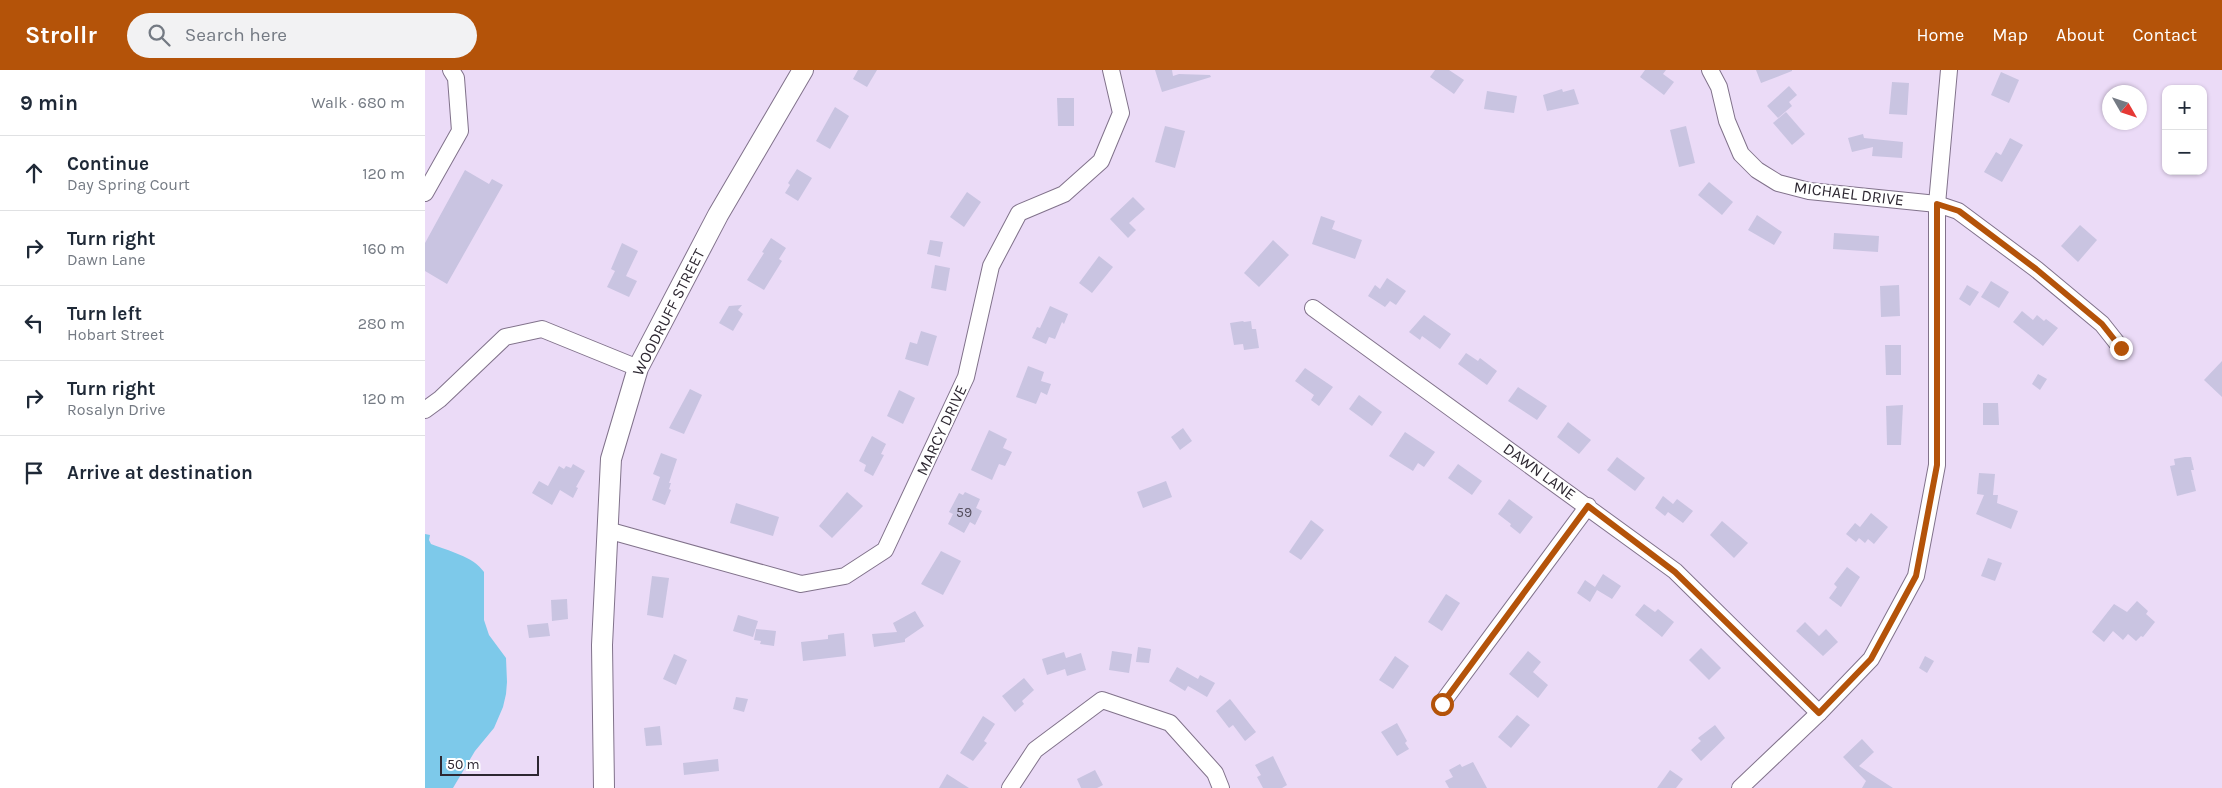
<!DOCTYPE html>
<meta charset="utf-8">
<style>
:root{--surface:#fff;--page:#f2f2f3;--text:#1f2937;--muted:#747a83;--line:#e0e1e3;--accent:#b45309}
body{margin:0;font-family:Karla,sans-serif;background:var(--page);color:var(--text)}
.controls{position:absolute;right:15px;top:15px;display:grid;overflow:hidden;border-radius:10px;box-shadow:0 1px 4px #0004}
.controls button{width:45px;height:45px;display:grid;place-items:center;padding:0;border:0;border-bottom:1px solid var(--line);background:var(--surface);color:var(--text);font:25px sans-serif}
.compass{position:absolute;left:1677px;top:15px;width:45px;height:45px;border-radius:50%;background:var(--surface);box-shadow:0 1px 4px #0004;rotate:129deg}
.scale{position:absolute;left:15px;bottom:12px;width:99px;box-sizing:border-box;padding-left:5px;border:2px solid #2d2731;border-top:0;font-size:14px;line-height:18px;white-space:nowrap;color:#2d2731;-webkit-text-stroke:4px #fff;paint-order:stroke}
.stop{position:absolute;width:15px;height:15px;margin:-11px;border:4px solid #b45309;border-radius:50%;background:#fff}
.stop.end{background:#b45309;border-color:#fff;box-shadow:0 1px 5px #0008}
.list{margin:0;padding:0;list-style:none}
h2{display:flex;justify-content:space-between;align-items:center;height:65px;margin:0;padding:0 20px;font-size:21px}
h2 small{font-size:16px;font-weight:400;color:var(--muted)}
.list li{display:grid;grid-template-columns:32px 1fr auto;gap:15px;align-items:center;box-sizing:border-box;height:75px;padding:0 20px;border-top:1px solid var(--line)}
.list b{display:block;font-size:19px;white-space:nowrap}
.list p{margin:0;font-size:16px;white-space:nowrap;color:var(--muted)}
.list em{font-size:16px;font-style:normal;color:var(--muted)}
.icon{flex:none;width:28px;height:28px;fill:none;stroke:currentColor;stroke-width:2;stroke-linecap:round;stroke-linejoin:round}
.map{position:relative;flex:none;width:1797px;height:718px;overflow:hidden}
header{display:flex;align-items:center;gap:30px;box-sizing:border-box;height:70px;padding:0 25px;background:var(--accent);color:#fff}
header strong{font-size:24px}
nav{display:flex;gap:28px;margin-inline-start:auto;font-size:18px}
.search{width:350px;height:45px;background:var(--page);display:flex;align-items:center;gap:12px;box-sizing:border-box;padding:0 18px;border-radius:28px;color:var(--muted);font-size:19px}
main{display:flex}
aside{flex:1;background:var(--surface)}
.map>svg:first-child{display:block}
.water{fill:#7dc9ea}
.building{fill:#c9c4e1}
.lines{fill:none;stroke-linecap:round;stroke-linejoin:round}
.minor-casing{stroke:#81728b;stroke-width:18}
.tertiary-casing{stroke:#81728b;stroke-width:22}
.minor{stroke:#fff;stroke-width:16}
.tertiary{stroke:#fff;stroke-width:20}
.route{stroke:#b45309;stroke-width:6}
.labels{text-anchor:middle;stroke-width:4;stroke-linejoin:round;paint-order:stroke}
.number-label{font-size:14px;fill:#544e5d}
.street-label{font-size:16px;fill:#2d2731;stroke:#fff}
</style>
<header>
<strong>Strollr</strong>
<div class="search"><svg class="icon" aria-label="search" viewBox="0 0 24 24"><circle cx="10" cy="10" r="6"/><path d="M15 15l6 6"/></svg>Search here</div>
<nav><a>Home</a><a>Map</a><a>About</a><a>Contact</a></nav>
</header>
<main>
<aside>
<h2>9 min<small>Walk · 680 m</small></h2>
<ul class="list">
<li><svg class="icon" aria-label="ahead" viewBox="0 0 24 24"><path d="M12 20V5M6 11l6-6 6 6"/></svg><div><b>Continue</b><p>Day Spring Court</p></div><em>120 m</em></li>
<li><svg class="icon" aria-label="right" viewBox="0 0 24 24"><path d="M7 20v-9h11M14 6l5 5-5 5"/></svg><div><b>Turn right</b><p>Dawn Lane</p></div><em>160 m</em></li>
<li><svg class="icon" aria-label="left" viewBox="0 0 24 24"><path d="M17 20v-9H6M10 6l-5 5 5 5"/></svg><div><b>Turn left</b><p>Hobart Street</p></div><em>280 m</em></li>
<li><svg class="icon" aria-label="right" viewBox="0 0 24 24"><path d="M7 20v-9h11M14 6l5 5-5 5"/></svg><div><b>Turn right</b><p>Rosalyn Drive</p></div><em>120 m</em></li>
<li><svg class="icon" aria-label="arrive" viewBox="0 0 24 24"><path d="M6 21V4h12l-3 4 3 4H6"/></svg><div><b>Arrive at destination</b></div></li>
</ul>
</aside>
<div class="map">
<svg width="1797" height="718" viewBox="0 0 1797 718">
<rect width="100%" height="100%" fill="#ebdbf7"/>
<path class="water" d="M0 464 5 465 4 470 6 474C23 481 48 486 59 502V550L64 565 81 588 82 612 81 624 78 637 69 658 50 681 28 718H0Z"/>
<g class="building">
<polygon points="433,0 452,0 442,17 428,9"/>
<polygon points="730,0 747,0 748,6 754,4 785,5 786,7 737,22"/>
<polygon points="1010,0 1024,0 1039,10 1029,24 1005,7"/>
<polygon points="1220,0 1241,0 1238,4 1249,12 1239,25 1215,7"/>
<polygon points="1331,0 1367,0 1367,1 1336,13"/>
<polygon points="1576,2 1594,10 1584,33 1566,25"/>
<polygon points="1467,12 1484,13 1482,45 1464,44"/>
<polygon points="1364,16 1372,25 1364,32 1367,36 1353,48 1342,36"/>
<polygon points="1137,19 1138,22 1149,19 1154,34 1122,41 1118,25"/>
<polygon points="1062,21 1092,26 1089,43 1059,39"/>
<polygon points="632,28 649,28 649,56 633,56"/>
<polygon points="410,37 424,46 405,79 391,71"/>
<polygon points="1361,42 1380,64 1367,75 1348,53"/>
<polygon points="740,56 760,61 750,98 730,92"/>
<polygon points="1261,56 1270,93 1254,97 1245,60"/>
<polygon points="1438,64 1439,68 1478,72 1477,88 1447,86 1448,77 1427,82 1423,68"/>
<polygon points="1585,68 1598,75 1577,112 1559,102 1571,82 1576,85"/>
<polygon points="372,99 387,108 373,131 360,123 365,115 363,113"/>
<polygon points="40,100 64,114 67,109 78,115 22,214 0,201 0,173"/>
<polygon points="1284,112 1308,132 1297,145 1273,125"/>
<polygon points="542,122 556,132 539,157 525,147"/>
<polygon points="708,127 720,139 704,153 711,160 703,168 685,149"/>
<polygon points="1332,145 1357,162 1349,175 1323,160"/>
<polygon points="896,146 910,151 907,159 937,170 930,189 887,174"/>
<polygon points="1655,155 1672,170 1653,192 1636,176"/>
<polygon points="1409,163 1454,166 1453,182 1408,179"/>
<polygon points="346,168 361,178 354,189 357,191 339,220 322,210 339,183 337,182"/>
<polygon points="505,170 518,172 515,187 502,184"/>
<polygon points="848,170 864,185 834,217 819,203"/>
<polygon points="197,173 213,181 201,206 212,211 204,227 182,217 190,201 186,199"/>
<polygon points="674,186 688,197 667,223 654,213"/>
<polygon points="510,195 525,198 521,221 506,218"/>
<polygon points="962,208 981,221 971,235 965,231 960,237 943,226 950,215 955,219"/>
<polygon points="1566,211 1584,222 1574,238 1556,227"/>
<polygon points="1474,215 1475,246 1456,247 1455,216"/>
<polygon points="1542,215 1554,222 1545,236 1534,229"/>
<polygon points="317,235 313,240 318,244 308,261 294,253 304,236"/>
<polygon points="625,236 643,244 639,254 637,252 630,269 624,267 621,274 607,268 612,257 615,258"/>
<polygon points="1597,241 1608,250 1612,245 1619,251 1621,249 1633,258 1618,276 1588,252"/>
<polygon points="999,245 1026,264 1015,279 997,266 995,270 984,262"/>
<polygon points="818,251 819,252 826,251 827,259 831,259 834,278 819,280 818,274 809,275 805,253"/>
<polygon points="496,261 512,266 503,296 480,289 485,272 492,274"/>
<polygon points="1460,275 1476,275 1476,305 1461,305"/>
<polygon points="1041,283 1053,291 1055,288 1072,301 1062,315 1033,294"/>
<polygon points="1797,291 1797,327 1779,310"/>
<polygon points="603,296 619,302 616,311 626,314 622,325 616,322 611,334 591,327"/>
<polygon points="880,298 908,317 894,336 886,330 889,325 870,311"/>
<polygon points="1613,304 1622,309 1615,320 1607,314"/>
<polygon points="1093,317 1122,336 1112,350 1083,331"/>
<polygon points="265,319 277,325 259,364 244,358"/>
<polygon points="474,320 490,328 478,354 462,346"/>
<polygon points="934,325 957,342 947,356 924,339"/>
<polygon points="1558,333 1573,333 1574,355 1558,355"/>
<polygon points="1478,335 1476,375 1462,375 1461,336"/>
<polygon points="1143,352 1166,370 1154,384 1132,367"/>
<polygon points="758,358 767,371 755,380 746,367"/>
<polygon points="564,360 582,369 578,378 587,382 580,396 574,394 567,410 546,400"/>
<polygon points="980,362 1010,382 999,397 993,393 988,401 964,386"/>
<polygon points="447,366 461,374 456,384 459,385 448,406 439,401 441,395 434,391"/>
<polygon points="236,383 252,389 244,413 246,413 244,419 246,420 240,435 227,430 235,407 228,404"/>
<polygon points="1192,387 1220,408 1210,421 1182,400"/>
<polygon points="1760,387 1766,387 1769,400 1766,400 1771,421 1752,426 1745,396 1750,395 1749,389"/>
<polygon points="148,394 160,401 151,417 153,418 148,428 135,420 127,435 107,423 114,411 123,416 134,396 139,399 141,396 146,398"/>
<polygon points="1033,394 1057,411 1047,425 1023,408"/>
<polygon points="1554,403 1570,404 1568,425 1573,425 1572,433 1593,441 1586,459 1551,444 1559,425 1552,424"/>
<polygon points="741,411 747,427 718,438 712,422"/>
<polygon points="422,422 438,436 407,468 394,456"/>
<polygon points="540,422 555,429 551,438 557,441 550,455 545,452 539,463 523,454 528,444 524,442 534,423 538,425"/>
<polygon points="1238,426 1248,434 1252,429 1268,441 1258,453 1243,442 1240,446 1230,438"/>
<polygon points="1084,429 1108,447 1095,464 1085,456 1086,454 1073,444"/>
<polygon points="311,433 354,447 348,466 305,453"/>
<polygon points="1446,443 1463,457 1449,474 1443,469 1440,473 1434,468 1431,472 1421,464 1430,453 1435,457"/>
<polygon points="886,450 899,460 876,490 864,482"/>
<polygon points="1297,451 1323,473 1309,488 1285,465"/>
<polygon points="516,481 536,491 518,525 496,514"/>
<polygon points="1563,488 1577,493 1570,511 1556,506"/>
<polygon points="1422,497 1435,507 1416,537 1404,528 1412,517 1409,514"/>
<polygon points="1178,504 1196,516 1187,529 1172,520 1165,532 1152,523 1160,510 1170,517"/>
<polygon points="227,506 244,508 238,548 222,545"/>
<polygon points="1021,524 1035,533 1017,561 1003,552"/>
<polygon points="142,529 143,549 127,551 126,530"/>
<polygon points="1712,531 1723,541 1721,544 1730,552 1718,567 1716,566 1711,571 1703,564 1698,570 1688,561 1679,572 1667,562 1689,534 1702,542"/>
<polygon points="1219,534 1230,542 1233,539 1249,552 1237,567 1210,545"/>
<polygon points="490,541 499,556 480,569 480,572 449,577 447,564 472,562 468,553"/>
<polygon points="313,545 333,551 328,567 308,561"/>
<polygon points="1380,552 1394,566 1401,559 1413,572 1398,586 1371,561"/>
<polygon points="123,553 125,566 104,568 102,555"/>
<polygon points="331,559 351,561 349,576 335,574 336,571 329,570"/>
<polygon points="419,563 421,586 378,591 376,572 403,569 403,565"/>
<polygon points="713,577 726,579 724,593 711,592"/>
<polygon points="1276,578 1296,598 1284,610 1264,590"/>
<polygon points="687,581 707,584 704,603 684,600"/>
<polygon points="1103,581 1116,592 1108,602 1123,615 1113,628 1084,604"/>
<polygon points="639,582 641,588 656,583 661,600 642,606 640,599 622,605 617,589"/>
<polygon points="249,584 262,590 251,615 238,609"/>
<polygon points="970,586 984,596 968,619 954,610"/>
<polygon points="1500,586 1509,591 1502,603 1494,598"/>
<polygon points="752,597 773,609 775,605 790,613 782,627 763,616 760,621 744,611"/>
<polygon points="599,608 609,620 597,631 599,634 590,642 577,626"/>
<polygon points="311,627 323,629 319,642 308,639"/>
<polygon points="805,629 831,662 820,671 808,655 804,658 791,641"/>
<polygon points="1092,645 1105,655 1086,678 1073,667"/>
<polygon points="558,646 570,654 559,671 562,673 548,691 535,683"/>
<polygon points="972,653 982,671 980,673 984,679 972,686 956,662"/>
<polygon points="1290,655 1300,668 1276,691 1266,680 1276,671 1273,668"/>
<polygon points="235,656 237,675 221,676 219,658"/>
<polygon points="1437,669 1449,682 1434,696 1468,718 1437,718 1441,711 1418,687"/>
<polygon points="848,686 862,715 857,718 838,718 832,707 836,705 830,695"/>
<polygon points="293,689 294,701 259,705 258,693"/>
<polygon points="1048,692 1062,718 1024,718 1020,711 1028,707 1024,700 1035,694 1037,697"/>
<polygon points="670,700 678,715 672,718 656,718 652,709"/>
<polygon points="1245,700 1258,709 1251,718 1232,718"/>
<polygon points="522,704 544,718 514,718"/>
</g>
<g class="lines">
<g class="minor-casing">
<g id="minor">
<polyline points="1285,0 1294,17 1302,51 1316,84 1332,100 1353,113 1384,121 1512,134 1533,141 1611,199 1677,254 1696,278"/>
<polyline points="0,123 35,61 31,8 26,0"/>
<polyline points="888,238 1250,501 1394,643"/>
<polyline points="0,340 15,329 80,267 117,259 213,298"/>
<polyline points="182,460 376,514 420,506 460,480 541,307 566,196 594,143 639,124 676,91 696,43 686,0"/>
<polyline points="1017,633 1163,436"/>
<polyline points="585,718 610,680 677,630 745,653 790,703 796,718"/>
<polyline points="1315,718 1394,643 1446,589 1491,506 1512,395 1512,134 1524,0"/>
</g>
</g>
<g class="tertiary-casing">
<polyline id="tertiary" points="179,718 177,575 186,389 213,298 293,145 378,0"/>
</g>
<use href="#minor" class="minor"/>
<use href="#tertiary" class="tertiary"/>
</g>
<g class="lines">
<polyline class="route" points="1017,634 1163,436 1250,502 1394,643 1446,589 1491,506 1512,395 1512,134 1534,141 1611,199 1677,254 1696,278"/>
</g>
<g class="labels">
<g class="number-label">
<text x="539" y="447">59</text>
</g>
<g class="street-label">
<text transform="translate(1424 123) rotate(7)" y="6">MICHAEL DRIVE</text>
<text transform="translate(243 242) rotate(-63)" y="6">WOODRUFF STREET</text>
<text transform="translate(516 360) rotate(-65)" y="6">MARCY DRIVE</text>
<text transform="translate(1115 401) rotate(36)" y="6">DAWN LANE</text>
</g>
</g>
</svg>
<div class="controls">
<button>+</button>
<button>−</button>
</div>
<svg class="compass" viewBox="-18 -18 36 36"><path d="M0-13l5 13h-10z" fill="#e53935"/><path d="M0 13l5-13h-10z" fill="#747a83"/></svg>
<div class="scale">50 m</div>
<div class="stop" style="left:1017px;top:634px"></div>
<div class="stop end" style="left:1696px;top:278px"></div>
</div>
</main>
